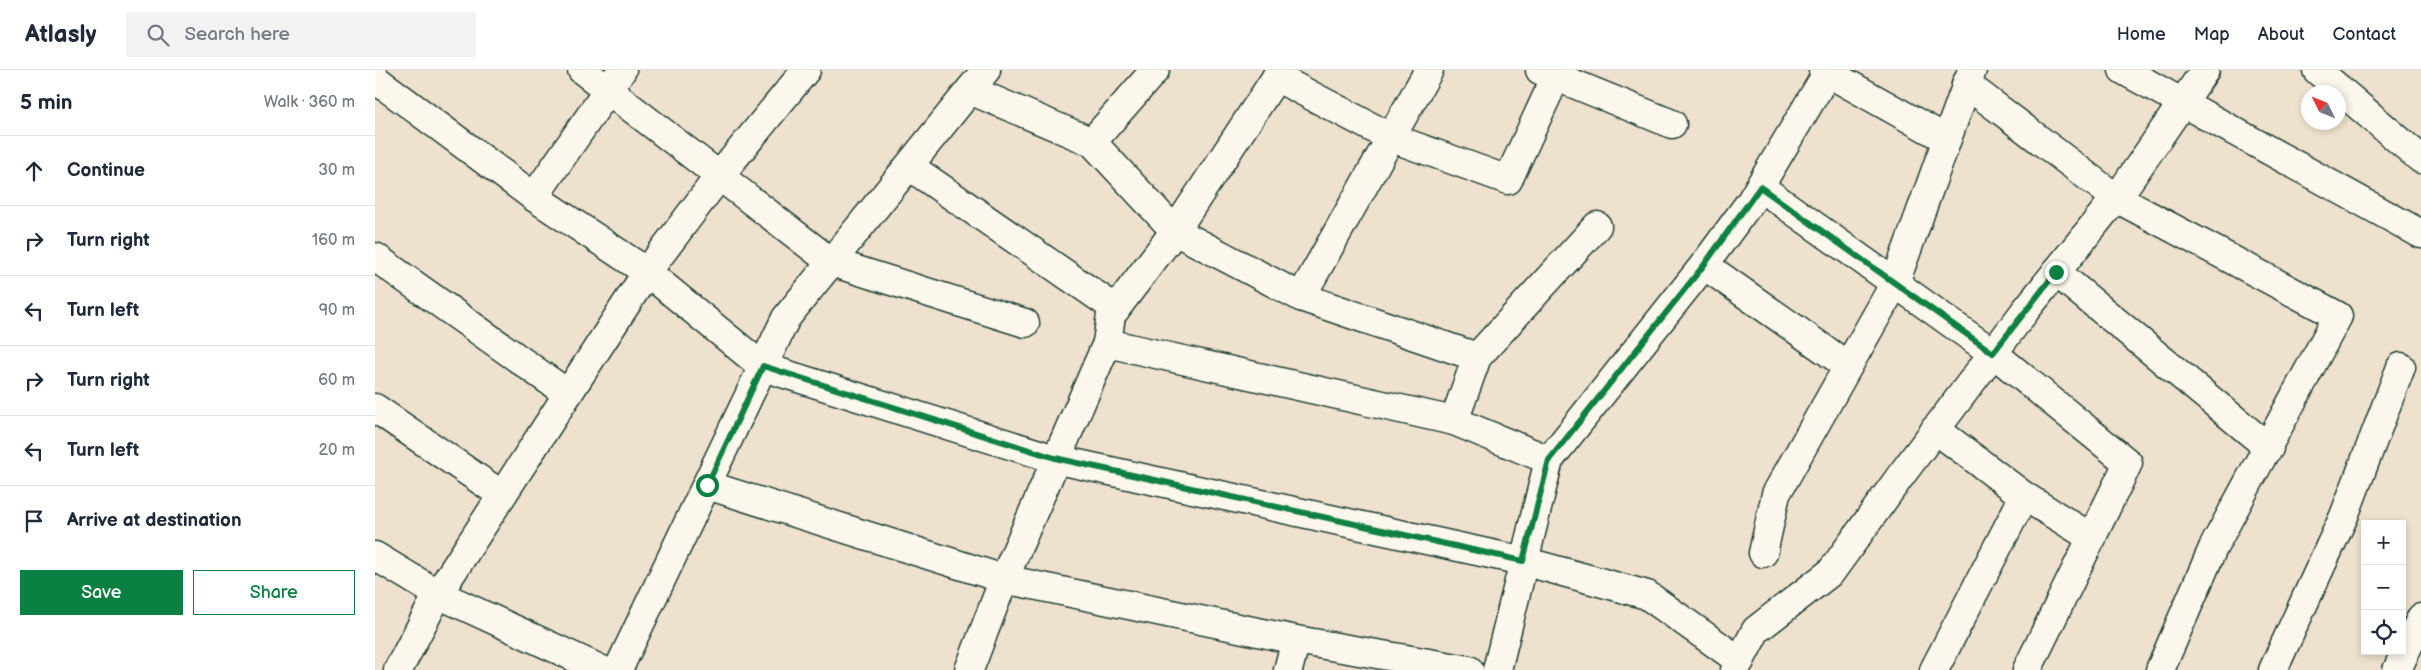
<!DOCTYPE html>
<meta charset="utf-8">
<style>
:root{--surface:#fff;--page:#f2f2f3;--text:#1f2937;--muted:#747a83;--line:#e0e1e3;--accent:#0b8043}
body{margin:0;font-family:"Balsamiq Sans",sans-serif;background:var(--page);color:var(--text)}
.controls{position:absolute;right:15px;bottom:15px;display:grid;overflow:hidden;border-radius:0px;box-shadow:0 2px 8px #0003}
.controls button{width:45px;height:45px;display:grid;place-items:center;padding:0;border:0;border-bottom:1px solid var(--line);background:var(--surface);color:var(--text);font:25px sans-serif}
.compass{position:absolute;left:1926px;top:15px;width:45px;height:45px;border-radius:50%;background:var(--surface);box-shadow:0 2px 8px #0003;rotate:313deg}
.stop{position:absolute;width:15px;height:15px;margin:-11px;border:4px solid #0b8043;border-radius:50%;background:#fff}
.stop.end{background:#0b8043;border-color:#fff;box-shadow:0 1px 5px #0008}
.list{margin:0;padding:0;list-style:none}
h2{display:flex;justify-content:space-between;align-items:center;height:65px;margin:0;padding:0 20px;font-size:21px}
h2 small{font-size:16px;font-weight:400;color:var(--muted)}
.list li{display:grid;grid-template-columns:32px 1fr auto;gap:15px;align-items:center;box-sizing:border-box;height:70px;padding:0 20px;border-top:1px solid var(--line)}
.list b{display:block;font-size:19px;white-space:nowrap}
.list em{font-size:16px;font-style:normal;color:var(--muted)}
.actions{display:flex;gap:10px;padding:15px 20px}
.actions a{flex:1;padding:11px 0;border:1px solid var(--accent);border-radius:0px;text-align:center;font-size:18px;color:var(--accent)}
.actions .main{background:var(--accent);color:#fff}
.icon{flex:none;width:28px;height:28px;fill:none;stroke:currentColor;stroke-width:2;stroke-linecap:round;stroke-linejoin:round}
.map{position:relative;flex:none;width:2046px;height:600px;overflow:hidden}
header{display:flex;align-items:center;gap:30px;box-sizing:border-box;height:70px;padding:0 25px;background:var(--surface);border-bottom:1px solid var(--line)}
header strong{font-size:24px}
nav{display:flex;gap:28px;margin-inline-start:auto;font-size:18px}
.search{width:350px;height:45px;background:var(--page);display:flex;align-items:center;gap:12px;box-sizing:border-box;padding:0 18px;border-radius:0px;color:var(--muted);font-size:19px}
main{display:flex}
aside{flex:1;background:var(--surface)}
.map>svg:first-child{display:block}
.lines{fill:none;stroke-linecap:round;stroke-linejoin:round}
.street-casing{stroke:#1f3d34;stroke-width:31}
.secondary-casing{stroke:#1f3d34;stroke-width:31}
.street{stroke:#fbf7ec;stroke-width:28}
.secondary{stroke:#fbf7ec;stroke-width:28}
.route{stroke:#0b8043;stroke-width:6}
</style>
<header>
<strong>Atlasly</strong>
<div class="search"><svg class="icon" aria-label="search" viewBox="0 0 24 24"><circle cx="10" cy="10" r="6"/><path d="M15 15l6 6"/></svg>Search here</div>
<nav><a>Home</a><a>Map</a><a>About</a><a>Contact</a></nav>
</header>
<main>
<aside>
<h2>5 min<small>Walk · 360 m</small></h2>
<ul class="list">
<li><svg class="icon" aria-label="ahead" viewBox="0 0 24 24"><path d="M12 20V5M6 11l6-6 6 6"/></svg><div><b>Continue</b></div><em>30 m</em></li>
<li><svg class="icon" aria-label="right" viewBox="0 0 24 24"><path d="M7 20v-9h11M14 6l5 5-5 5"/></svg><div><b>Turn right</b></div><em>160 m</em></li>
<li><svg class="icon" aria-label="left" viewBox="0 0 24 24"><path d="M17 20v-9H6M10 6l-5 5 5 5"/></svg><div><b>Turn left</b></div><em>90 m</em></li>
<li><svg class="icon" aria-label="right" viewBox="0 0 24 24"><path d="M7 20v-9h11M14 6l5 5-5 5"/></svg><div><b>Turn right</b></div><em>60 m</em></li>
<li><svg class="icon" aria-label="left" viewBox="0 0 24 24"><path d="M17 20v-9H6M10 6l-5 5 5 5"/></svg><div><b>Turn left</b></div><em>20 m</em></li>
<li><svg class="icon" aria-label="arrive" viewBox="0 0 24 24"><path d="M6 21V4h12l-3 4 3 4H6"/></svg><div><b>Arrive at destination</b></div></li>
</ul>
<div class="actions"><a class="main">Save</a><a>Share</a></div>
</aside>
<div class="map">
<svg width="2046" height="600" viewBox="0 0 2046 600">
<rect width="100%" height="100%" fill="#eee1cd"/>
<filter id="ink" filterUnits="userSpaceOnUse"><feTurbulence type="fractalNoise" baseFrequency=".02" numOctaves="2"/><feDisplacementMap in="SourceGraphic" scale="10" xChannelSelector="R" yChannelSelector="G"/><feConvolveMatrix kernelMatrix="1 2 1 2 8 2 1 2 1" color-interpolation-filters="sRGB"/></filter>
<g filter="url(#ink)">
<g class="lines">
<g class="street-casing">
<g id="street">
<polyline points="207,0 456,192 650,253"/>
<polyline points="1165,0 1297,54"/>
<polyline points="1448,0 1571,69"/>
<polyline points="1748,0 2046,164"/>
<polyline points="1942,0 2046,89"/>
<polyline points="901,7 1017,68 1133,110 1184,0"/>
<polyline points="0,9 159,127 272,202 388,297 680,389 1148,491 1272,525 1365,591"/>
<polyline points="1591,14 1741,128 1963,246 1838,478 1785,600"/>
<polyline points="595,20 717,72 800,161 926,227 1102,287"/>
<polyline points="717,72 780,0"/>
<polyline points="534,96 741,239"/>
<polyline points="1385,117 1618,283 1753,393 1652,600"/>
<polyline points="159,127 247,0"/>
<polyline points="0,187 193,324"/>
<polyline points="1329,195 1473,296"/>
<polyline points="1681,202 1894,378"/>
<polyline points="926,227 1054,0"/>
<polyline points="732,273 1079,351 1174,390"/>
<polyline points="0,338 127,425"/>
<polyline points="1079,351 1102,287 1222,156"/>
<polyline points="1560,359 1649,426 1717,468"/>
<polyline points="332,415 629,509 921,570 1094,600"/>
<polyline points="1388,483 1401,424 1520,213 1597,0"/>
<polyline points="0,486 63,524 227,600"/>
<polyline points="243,600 411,248 611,0"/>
<polyline points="594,600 629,509 732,273 736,245 800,161 906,0"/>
<polyline points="913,600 921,570"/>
<polyline points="1122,600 1174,390 1329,195 1376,131 1454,0"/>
<polyline points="1360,600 1381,560 1456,502 1527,404 1650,241 1751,115 1830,0"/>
<polyline points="1559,600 1649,426"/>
<polyline points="1898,600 1969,446 2026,297"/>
<polyline points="2022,600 2046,548"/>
</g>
</g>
<g class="secondary-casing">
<polyline id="secondary" points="23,600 63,524 272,202 345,105 431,0"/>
</g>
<use href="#street" class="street"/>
<use href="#secondary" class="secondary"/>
</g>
</g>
<g class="lines" filter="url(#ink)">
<polyline class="route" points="332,415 388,296 680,388 1148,491 1174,390 1329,195 1385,117 1618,283 1681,202"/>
</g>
</svg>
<div class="controls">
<button>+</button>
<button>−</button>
<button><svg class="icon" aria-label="locate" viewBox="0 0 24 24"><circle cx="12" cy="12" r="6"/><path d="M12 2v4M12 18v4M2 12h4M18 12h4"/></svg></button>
</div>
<svg class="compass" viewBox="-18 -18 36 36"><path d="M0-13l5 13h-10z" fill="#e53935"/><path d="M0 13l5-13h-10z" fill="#747a83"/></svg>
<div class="stop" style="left:332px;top:415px"></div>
<div class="stop end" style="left:1681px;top:202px"></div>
</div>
</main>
